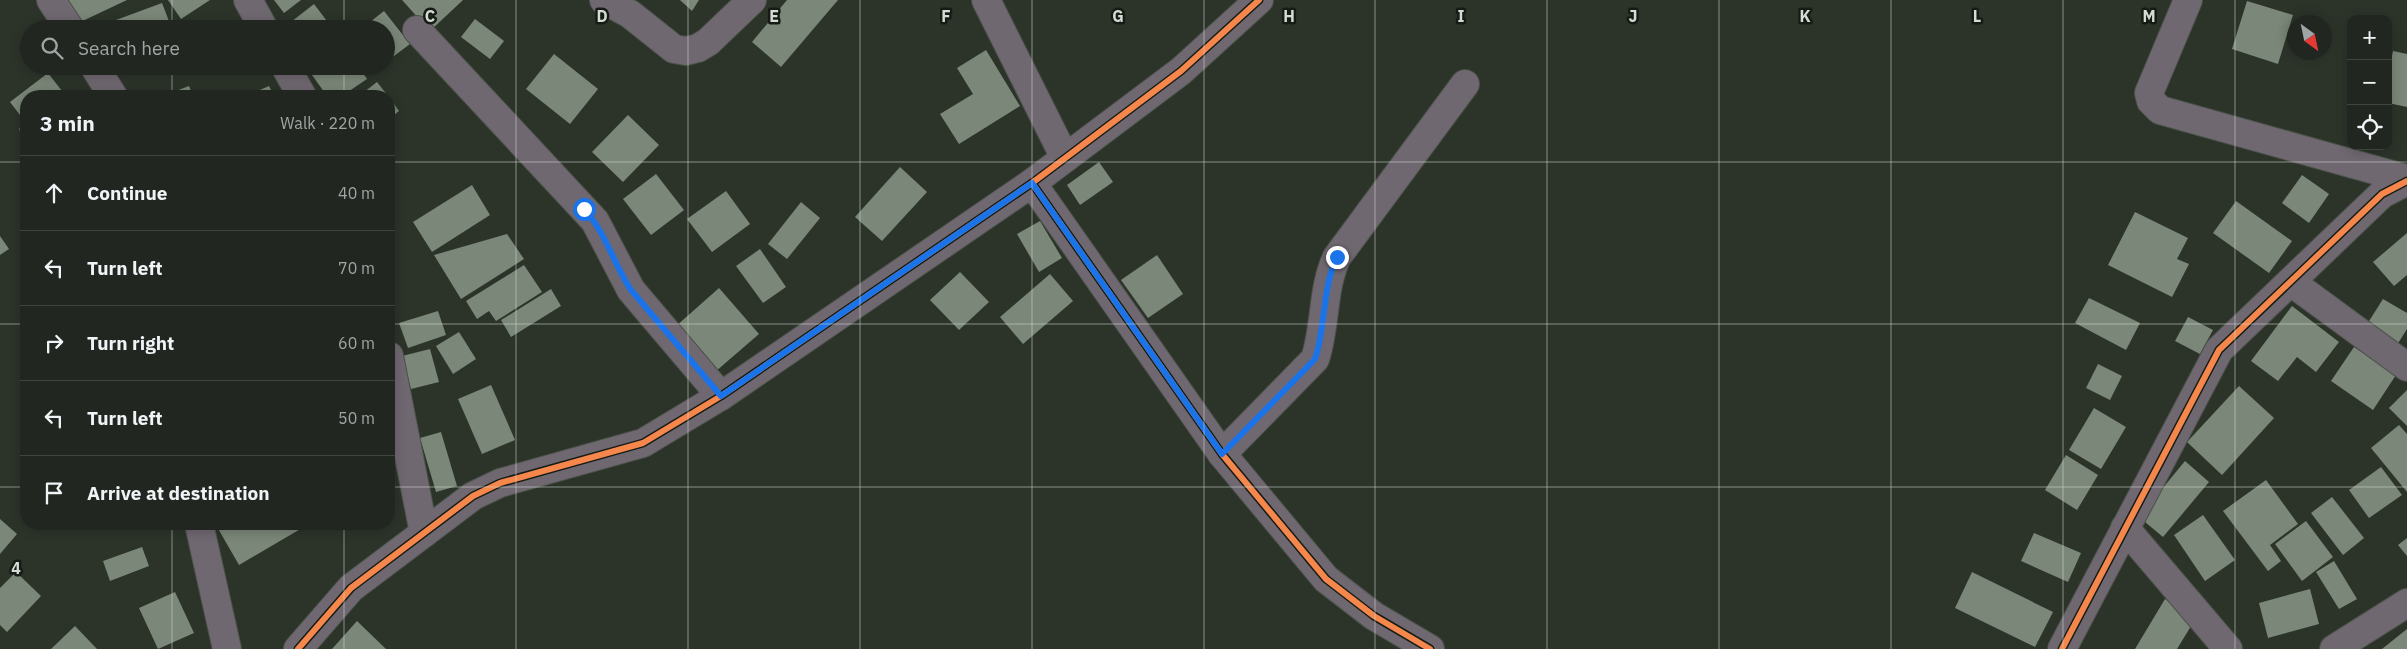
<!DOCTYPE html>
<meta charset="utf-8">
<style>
:root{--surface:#212720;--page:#292f29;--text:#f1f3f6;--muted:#a2a5a5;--line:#3e443e}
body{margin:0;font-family:"IBM Plex Sans",sans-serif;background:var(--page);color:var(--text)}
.controls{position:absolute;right:15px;top:15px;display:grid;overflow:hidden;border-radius:10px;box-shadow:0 2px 12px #0003}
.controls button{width:45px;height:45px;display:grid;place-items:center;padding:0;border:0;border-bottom:1px solid var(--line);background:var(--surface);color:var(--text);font:25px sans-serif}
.compass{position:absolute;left:2287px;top:15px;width:45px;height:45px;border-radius:50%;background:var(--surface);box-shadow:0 2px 12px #0003;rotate:147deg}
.stop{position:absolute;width:15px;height:15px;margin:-11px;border:4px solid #1a73e8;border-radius:50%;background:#fff}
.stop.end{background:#1a73e8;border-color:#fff;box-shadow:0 1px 5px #0008}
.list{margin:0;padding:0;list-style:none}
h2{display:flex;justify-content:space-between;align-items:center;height:65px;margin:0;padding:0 20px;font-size:21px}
h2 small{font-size:16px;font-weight:400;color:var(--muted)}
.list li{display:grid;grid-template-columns:32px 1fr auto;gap:15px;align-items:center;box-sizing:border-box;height:75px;padding:0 20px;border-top:1px solid var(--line)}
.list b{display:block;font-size:19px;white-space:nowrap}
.list em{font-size:16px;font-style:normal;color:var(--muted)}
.icon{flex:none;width:28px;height:28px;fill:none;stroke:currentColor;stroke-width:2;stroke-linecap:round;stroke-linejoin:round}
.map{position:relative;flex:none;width:2407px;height:649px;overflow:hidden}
.search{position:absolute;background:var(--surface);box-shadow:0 2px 12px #0003;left:20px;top:20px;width:375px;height:55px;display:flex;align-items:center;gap:12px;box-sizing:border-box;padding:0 18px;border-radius:28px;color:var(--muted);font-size:19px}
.panel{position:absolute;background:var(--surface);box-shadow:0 2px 12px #0003;left:20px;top:90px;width:375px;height:440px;border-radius:20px}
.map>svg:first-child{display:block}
.building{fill:#7b8779}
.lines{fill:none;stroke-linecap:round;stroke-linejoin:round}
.minor-casing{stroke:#4b5249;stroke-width:30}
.minor{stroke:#706871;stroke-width:28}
.cycleway-casing{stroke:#161c15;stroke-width:9}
.cycleway{stroke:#f5874c;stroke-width:6}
.route{stroke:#1a73e8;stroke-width:6}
.grid{fill:none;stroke:#d4ddd3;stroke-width:1;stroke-opacity:0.55}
.grid-label{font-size:16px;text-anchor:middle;font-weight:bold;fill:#d4ddd3;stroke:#161c15;stroke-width:5;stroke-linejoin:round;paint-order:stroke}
</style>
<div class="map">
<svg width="2407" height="649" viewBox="0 0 2407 649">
<rect width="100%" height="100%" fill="#2c342a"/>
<g class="building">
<polygon points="64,0 127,0 74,25"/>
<polygon points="168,0 210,0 181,19"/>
<polygon points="274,0 301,0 284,13"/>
<polygon points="402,0 463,0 430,31"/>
<polygon points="680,0 699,0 692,11"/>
<polygon points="787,0 838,0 781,67 752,42"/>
<polygon points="2247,1 2293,15 2278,64 2232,49"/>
<polygon points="162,3 172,29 98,29 97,27"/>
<polygon points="314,4 333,29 282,29"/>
<polygon points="384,11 410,44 386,62 386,29 361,29"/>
<polygon points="475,19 504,41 490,59 461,37"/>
<polygon points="986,50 1020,106 959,144 940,114 973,94 957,68"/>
<polygon points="2393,51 2407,54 2407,107 2388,103 2388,74"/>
<polygon points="554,54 598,89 570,124 526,89"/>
<polygon points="309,66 358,66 367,79 342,96 327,96 307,68"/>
<polygon points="48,73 62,91 55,96 26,96 26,117 23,119 10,102"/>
<polygon points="377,82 388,96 359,96"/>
<polygon points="189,86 193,96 163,96"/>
<polygon points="269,86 274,96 246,96"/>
<polygon points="389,97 399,111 389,119"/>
<polygon points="628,115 659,145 623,182 592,152"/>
<polygon points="26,123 26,140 19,129"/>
<polygon points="1099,162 1113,182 1080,205 1067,185"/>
<polygon points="900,167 927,192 882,241 855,217"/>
<polygon points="656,174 684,210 651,235 623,199"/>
<polygon points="2302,175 2329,194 2309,223 2282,203"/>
<polygon points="472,185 490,215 432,252 413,222"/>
<polygon points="726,191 750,224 712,252 687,219"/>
<polygon points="2236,201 2292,241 2269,273 2213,233"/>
<polygon points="801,202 820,218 787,259 768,244"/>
<polygon points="2135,212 2188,238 2177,259 2189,264 2172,297 2108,265"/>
<polygon points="1040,221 1062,258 1039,272 1017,234"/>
<polygon points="2407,233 2407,275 2394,286 2373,262"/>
<polygon points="507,234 524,259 461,299 434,255"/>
<polygon points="0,236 9,249 0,255"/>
<polygon points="760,249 786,287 763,303 736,266"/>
<polygon points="1157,255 1183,294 1148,318 1121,280"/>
<polygon points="524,265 542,292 496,321 489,311 477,319 466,301"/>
<polygon points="960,272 989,302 959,330 930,300"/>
<polygon points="1050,274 1073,301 1023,344 1000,317"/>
<polygon points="719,288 759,334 715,372 675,327"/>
<polygon points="551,289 561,306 511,337 501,320"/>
<polygon points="2089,298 2140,323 2126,350 2075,323"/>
<polygon points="2383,299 2407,313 2407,329 2395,348 2364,329"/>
<polygon points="2292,306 2339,342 2316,372 2297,357 2278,381 2251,361"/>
<polygon points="438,311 446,335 408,348 399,323"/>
<polygon points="2188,317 2213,330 2200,354 2175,341"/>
<polygon points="459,332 476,359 453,374 436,346"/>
<polygon points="2354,347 2396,375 2373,410 2331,381"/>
<polygon points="430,349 439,382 411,389 402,356"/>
<polygon points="2098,364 2122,376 2110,400 2086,388"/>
<polygon points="491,385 515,440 482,454 458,399"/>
<polygon points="2239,386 2274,418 2222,475 2187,442"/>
<polygon points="2407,390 2407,426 2389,408"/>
<polygon points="2094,408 2126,427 2101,469 2069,450"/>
<polygon points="2399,425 2407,434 2407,492 2371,448"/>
<polygon points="441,432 457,486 436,492 420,438"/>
<polygon points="2066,455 2098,475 2077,510 2045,490"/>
<polygon points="2185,461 2209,482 2163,537 2139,517"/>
<polygon points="2381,467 2402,495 2369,518 2349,490"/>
<polygon points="2266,480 2298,524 2270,545 2281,561 2268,571 2223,511"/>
<polygon points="2332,497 2364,538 2343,555 2311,513"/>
<polygon points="2203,515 2235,560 2205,581 2174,535"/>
<polygon points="0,519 17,534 0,554"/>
<polygon points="2306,521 2333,557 2302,581 2275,544"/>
<polygon points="219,524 309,524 239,565 216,525"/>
<polygon points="2034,533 2081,553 2068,582 2021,561"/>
<polygon points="2407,538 2407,556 2398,545"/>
<polygon points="142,547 149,566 110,581 103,561"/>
<polygon points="2334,561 2357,599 2339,609 2316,572"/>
<polygon points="16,572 41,596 7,632 0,625 0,588"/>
<polygon points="1972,572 2053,612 2035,647 1955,608"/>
<polygon points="2310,589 2319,624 2268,638 2259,603"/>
<polygon points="175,592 194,633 158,649 139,608"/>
<polygon points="2165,599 2196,618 2177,649 2135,649"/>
<polygon points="357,621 386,649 332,649"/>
<polygon points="75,626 97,649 51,649"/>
<polygon points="2407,629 2407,649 2382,649"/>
</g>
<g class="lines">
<g class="minor-casing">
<g id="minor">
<polyline points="51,0 70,29"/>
<polyline points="248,0 264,29"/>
<polyline points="604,0 630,14 674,49 686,51 698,48 708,42 752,0"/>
<polyline points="986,0 1065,158"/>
<polyline points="2188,0 2149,93 2151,101 2160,110 2407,179"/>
<polyline points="417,30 595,221 631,290 721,396"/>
<polyline points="94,66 113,96"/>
<polyline points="285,66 302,96"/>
<polyline points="1032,183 1222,454 1326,579 1374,616 1430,649"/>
<polyline points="2291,282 2407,367"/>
<polyline points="389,356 424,533"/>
<path d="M1222 454 1315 359C1326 326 1322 288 1337 257L1465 84"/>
<polyline points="199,524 227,649"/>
<polyline points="2125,528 2228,649"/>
<polyline points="298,649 351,588 473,496 500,483 643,443 721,396 1032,183 1181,71 1259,0"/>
<polyline points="2062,649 2219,350 2382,194 2407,181"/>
<polyline points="2334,649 2407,603"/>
</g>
</g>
<use href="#minor" class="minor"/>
<g class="cycleway-casing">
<g id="cycleway">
<polyline points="1032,183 1222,454 1326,579 1374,616 1430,649"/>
<polyline points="298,649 351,588 473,496 500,483 643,443 721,396 1032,183 1181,71 1259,0"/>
<polyline points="2062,649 2219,350 2382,194 2407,181"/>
</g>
</g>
<use href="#cycleway" class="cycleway"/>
</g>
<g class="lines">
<path class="route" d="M584 209C606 233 613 263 631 290L721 396 1032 183 1222 454 1315 359C1326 326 1322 288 1337 257"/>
</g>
<path class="grid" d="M172 0V29M344 0V29M516 0V649M688 0V649M860 0V649M1032 0V649M1204 0V649M1375 0V649M1547 0V649M1719 0V649M1891 0V649M2063 0V649M2235 0V649M172 66V96M344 66V96M0 162H26M389 162H2407M0 324H26M389 324H2407M0 487H26M389 487H2407M172 524V649M344 524V649"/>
<g class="grid-label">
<text x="430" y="22">C</text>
<text x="602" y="22">D</text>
<text x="774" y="22">E</text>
<text x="946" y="22">F</text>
<text x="1118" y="22">G</text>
<text x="1289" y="22">H</text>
<text x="1461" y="22">I</text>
<text x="1633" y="22">J</text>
<text x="1805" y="22">K</text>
<text x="1977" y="22">L</text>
<text x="2149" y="22">M</text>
<text x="16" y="574">4</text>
</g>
</svg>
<div class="controls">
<button>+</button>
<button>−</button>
<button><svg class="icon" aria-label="locate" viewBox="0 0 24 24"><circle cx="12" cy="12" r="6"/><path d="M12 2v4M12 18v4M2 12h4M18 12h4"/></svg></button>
</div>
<svg class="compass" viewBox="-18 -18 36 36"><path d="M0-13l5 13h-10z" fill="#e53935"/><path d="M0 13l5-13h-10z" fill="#a2a5a5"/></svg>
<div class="stop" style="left:584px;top:209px"></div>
<div class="stop end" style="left:1337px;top:257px"></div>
<div class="search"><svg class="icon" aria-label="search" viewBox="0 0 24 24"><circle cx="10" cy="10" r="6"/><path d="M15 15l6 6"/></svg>Search here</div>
<section class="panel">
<h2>3 min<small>Walk · 220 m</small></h2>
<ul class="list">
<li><svg class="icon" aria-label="ahead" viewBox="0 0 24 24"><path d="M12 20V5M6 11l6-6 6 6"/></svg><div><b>Continue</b></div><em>40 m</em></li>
<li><svg class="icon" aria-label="left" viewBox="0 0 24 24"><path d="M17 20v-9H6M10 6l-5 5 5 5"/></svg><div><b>Turn left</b></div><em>70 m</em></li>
<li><svg class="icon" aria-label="right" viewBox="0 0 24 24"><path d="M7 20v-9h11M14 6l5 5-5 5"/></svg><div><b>Turn right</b></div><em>60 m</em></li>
<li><svg class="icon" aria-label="left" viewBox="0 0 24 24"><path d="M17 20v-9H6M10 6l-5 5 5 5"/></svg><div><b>Turn left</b></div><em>50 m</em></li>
<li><svg class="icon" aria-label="arrive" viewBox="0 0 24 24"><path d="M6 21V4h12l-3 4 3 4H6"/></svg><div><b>Arrive at destination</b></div></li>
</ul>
</section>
</div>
